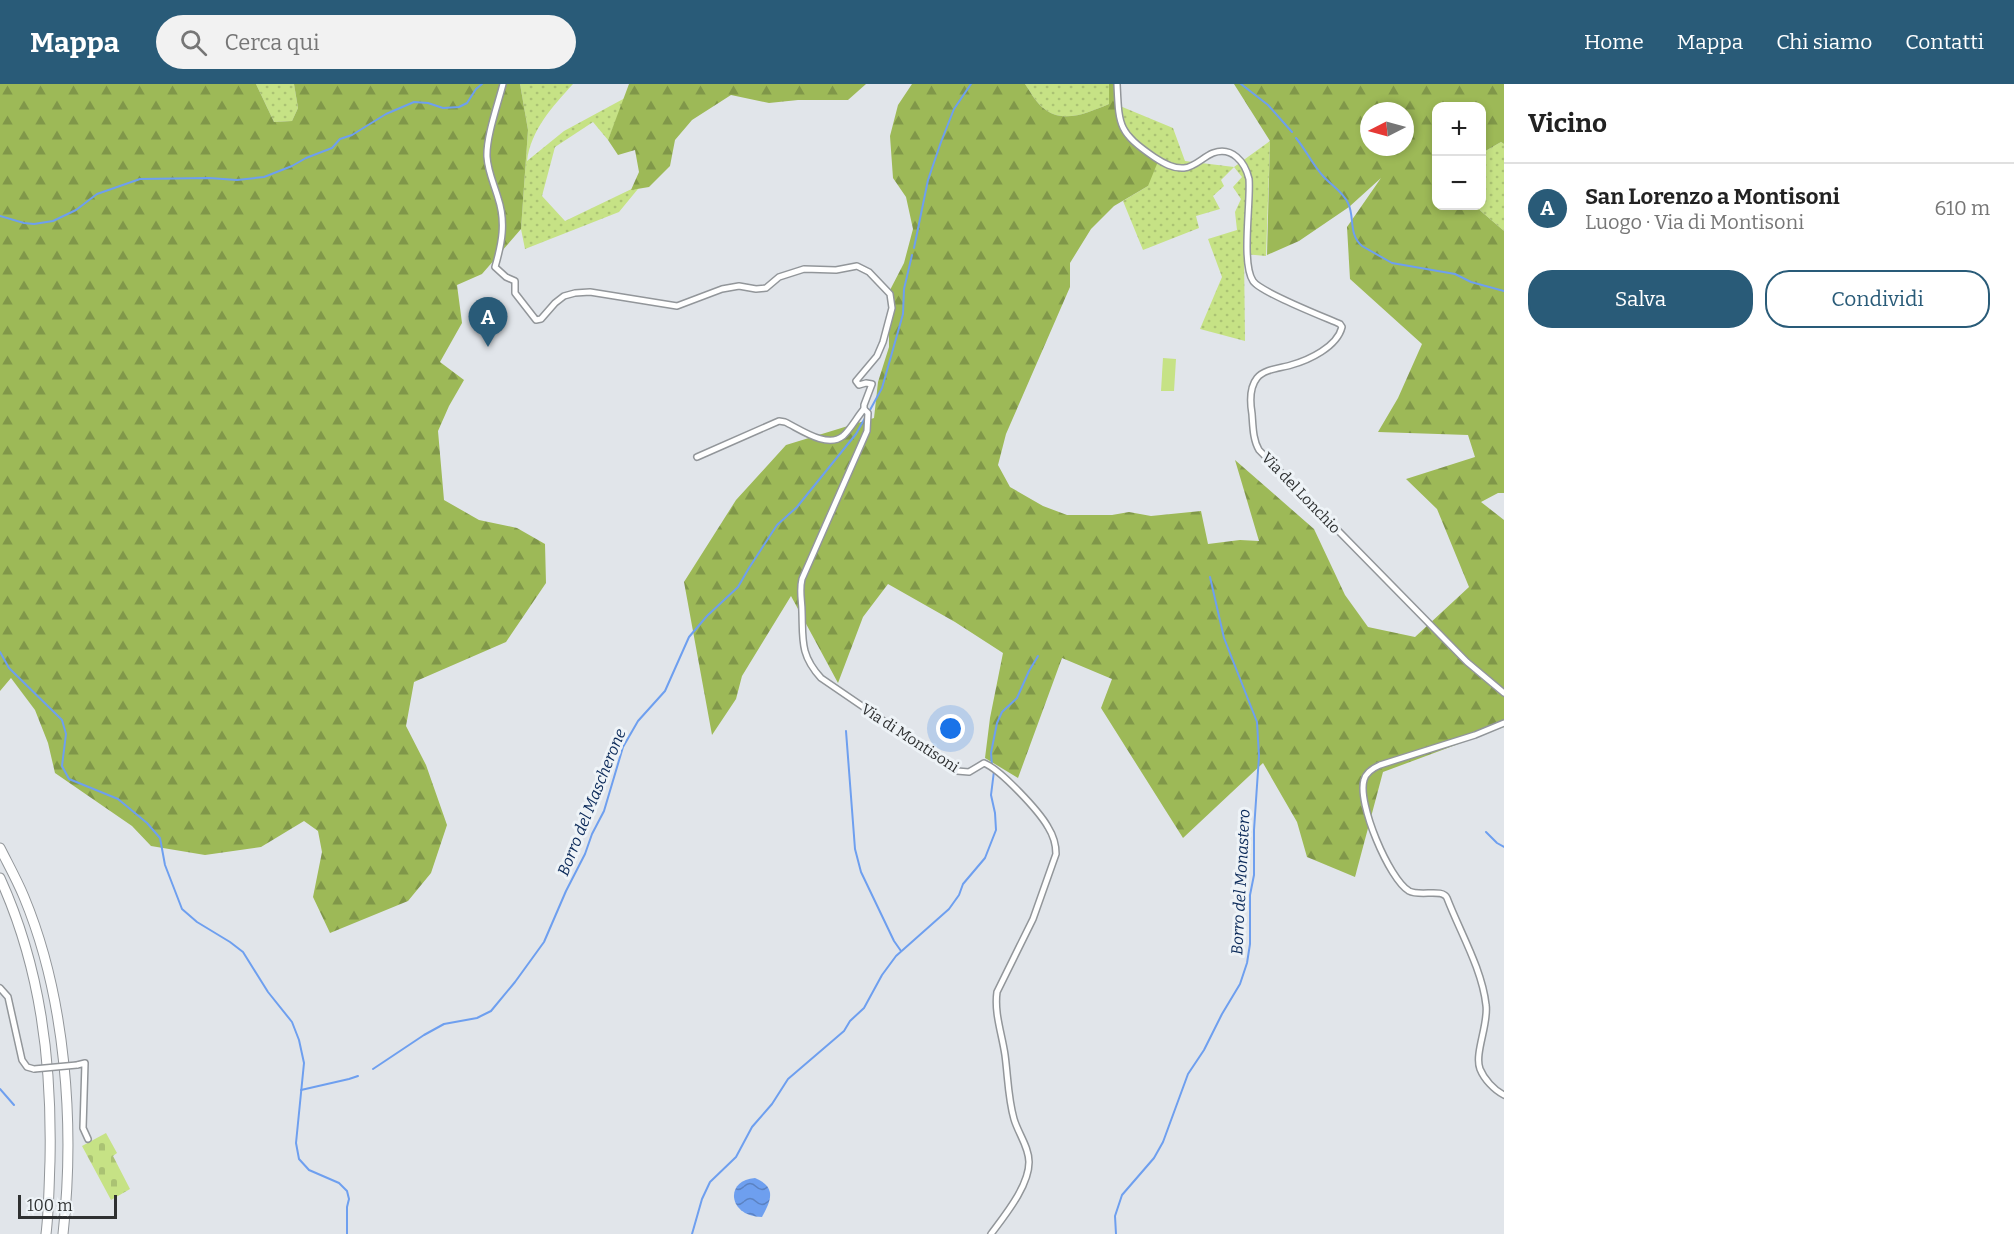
<!DOCTYPE html>
<html lang="it">
<meta charset="utf-8">
<style>
:root{--surface:#fff;--page:#f2f2f2;--text:#222;--muted:#767676;--line:#e0e0e0;--accent:#295b78}
body{margin:0;font-family:Bitter,serif;background:var(--page);color:var(--text)}
.controls{position:absolute;right:18px;top:18px;display:grid;overflow:hidden;border-radius:12px;box-shadow:0 3px 9px #0003}
.controls button{width:54px;height:54px;display:grid;place-items:center;padding:0;border:0;border-bottom:2px solid var(--line);background:var(--surface);color:var(--text);font:30px sans-serif}
.compass{position:absolute;left:1360px;top:18px;width:54px;height:54px;border-radius:50%;background:var(--surface);box-shadow:0 3px 9px #0003;rotate:264deg}
.scale{position:absolute;left:18px;bottom:15px;width:99px;box-sizing:border-box;padding-left:6px;border:3px solid #2e3031;border-top:0;font-size:16px;line-height:21px;white-space:nowrap;color:#2e3031;-webkit-text-stroke:4px #eef3f7;paint-order:stroke}
.you{position:absolute;left:951px;top:645px;width:21px;height:21px;margin:-15px;border:4px solid #fff;border-radius:50%;background:#1a73e8;box-shadow:0 0 0 9px #1a73e833}
.badge{display:grid;place-items:center;width:39px;height:39px;border-radius:50%;background:var(--accent);color:#fff;font-size:20px;font-weight:700}
.pin{position:absolute;translate:-50% -50px;filter:drop-shadow(0 2px 3px #0008)}
.pin::after{content:'';position:absolute;top:32px;width:21px;height:18px;background:inherit;clip-path:polygon(0 0,100% 0,50% 100%)}
.list{margin:0;padding:0;list-style:none}
h2{display:flex;justify-content:space-between;align-items:center;height:78px;margin:0;padding:0 24px;font-size:26px}
h2 small{font-size:20px;font-weight:400;color:var(--muted)}
.list li{display:grid;grid-template-columns:39px 1fr auto;gap:18px;align-items:center;box-sizing:border-box;height:90px;padding:0 24px;border-top:2px solid var(--line)}
.list b{display:block;font-size:22px;white-space:nowrap}
.list p{margin:0;font-size:20px;white-space:nowrap;color:var(--muted)}
.list em{font-size:20px;font-style:normal;color:var(--muted)}
.actions{display:flex;gap:12px;padding:18px 24px}
.actions a{flex:1;padding:14px 0;border:2px solid var(--accent);border-radius:24px;text-align:center;font-size:21px;color:var(--accent)}
.actions .main{background:var(--accent);color:#fff}
.icon{flex:none;width:33px;height:33px;fill:none;stroke:currentColor;stroke-width:2;stroke-linecap:round;stroke-linejoin:round}
.map{position:relative;flex:none;width:1504px;height:1150px;overflow:hidden}
header{display:flex;align-items:center;gap:36px;box-sizing:border-box;height:84px;padding:0 30px;background:var(--accent);color:#fff}
header strong{font-size:28px}
nav{display:flex;gap:33px;margin-inline-start:auto;font-size:21px}
.search{width:420px;height:54px;background:var(--page);display:flex;align-items:center;gap:15px;box-sizing:border-box;padding:0 21px;border-radius:33px;color:var(--muted);font-size:22px}
main{display:flex}
aside{flex:1;background:var(--surface)}
.map>svg:first-child{display:block}
.grass{fill:url(#grass-dots)}
.forest{fill:url(#forest-firs);fill-rule:evenodd}
.cemetery{fill:url(#cemetery-stones)}
.garden{fill:#c6e285}
.water{fill:url(#water-waves)}
.lines{fill:none;stroke-linecap:round;stroke-linejoin:round}
.stream{stroke:#6e9fef;stroke-width:2}
.minor-casing{stroke:#92969a;stroke-width:8}
.motorway-casing{stroke:#92969a;stroke-width:11}
.minor{stroke:#fff;stroke-width:5}
.motorway{stroke:#fff;stroke-width:9}
.minor-bridge-casing{stroke:#92969a;stroke-width:8;stroke-linecap:butt}
.minor-bridge{stroke:#fff;stroke-width:5}
.labels{text-anchor:middle;stroke-width:6;stroke-linejoin:round;paint-order:stroke}
.street-label{font-size:15px;fill:#2e3031;stroke:#eef3f7}
.water-label{font-size:16px;font-style:italic;fill:#0a2959;stroke:#eef3f7}
</style>
<header>
<strong>Mappa</strong>
<div class="search"><svg class="icon" aria-label="search" viewBox="0 0 24 24"><circle cx="10" cy="10" r="6"/><path d="M15 15l6 6"/></svg>Cerca qui</div>
<nav><a>Home</a><a>Mappa</a><a>Chi siamo</a><a>Contatti</a></nav>
</header>
<main>
<div class="map">
<svg width="1504" height="1150" viewBox="0 0 1504 1150">
<defs>
<pattern id="grass-dots" width="8" height="8" patternUnits="userSpaceOnUse" patternTransform="scale(1.5)"><rect width="8" height="8" fill="#c6e285"/><path d="M2 2h.1M6 6h.1" fill="none" stroke="#aac273" stroke-width="1.8" stroke-linecap="round"/></pattern>
<pattern id="forest-firs" width="22" height="20" patternUnits="userSpaceOnUse" patternTransform="scale(1.5)"><rect width="22" height="20" fill="#9db957"/><path d="M5 1l3.5 6h-7zM16 11l3.5 6h-7z" fill="#809749"/></pattern>
<pattern id="cemetery-stones" width="16" height="16" patternUnits="userSpaceOnUse" patternTransform="scale(1.5)"><rect width="16" height="16" fill="#c6e285"/><path d="M2 7V4a2 2 0 0 1 4 0v3zM10 15v-3a2 2 0 0 1 4 0v3z" fill="#aac273"/></pattern>
<pattern id="water-waves" width="16" height="10" patternUnits="userSpaceOnUse" patternTransform="scale(1.5)"><rect width="16" height="10" fill="#6e9fef"/><path d="M0 5q4-4 8 0t8 0" fill="none" stroke="#5b82c2"/></pattern>
</defs>
<rect width="100%" height="100%" fill="#e1e5ea"/>
<g class="grass">
<polygon points="256,0 294,0 298,24 292,37 274,38"/>
<path d="M520 0H573C552 23 531 46 527 77L564 47 625 14 608 56 593 38 555 63 542 112 565 137 642 100 619 128 525 165 521 145 528 46Z"/>
<path d="M1025 0H1109V20C1087 29 1062 41 1042 23 1035 17 1030 7 1025 0Z"/>
<polygon points="1120,22 1173,44 1185,77 1234,83 1270,57 1266,172 1244,170 1245,257 1200,245 1222,193 1208,155 1237,146 1235,128 1241,115 1233,103 1242,93 1234,83 1221,96 1224,102 1213,112 1220,125 1196,132 1199,144 1143,166 1123,117 1148,102 1125,49"/>
<polygon points="1501,58 1504,60 1504,147 1475,122 1482,122 1482,69"/>
</g>
<g class="forest">
<polygon points="0,0 256,0 274,38 292,37 298,24 294,0 520,0 528,46 521,145 482,190 457,201 462,239 440,278 464,296 449,322 438,347 444,416 479,436 517,444 545,460 546,499 506,558 414,598 406,642 426,681 447,741 431,789 408,817 330,849 313,813 322,768 318,747 304,737 261,763 205,771 151,762 132,742 55,689 48,659 35,626 11,594 0,607"/>
<polygon points="629,0 866,0 848,16 798,16 769,19 731,11 692,36 675,56 670,82 649,103 631,106 639,88 635,66 618,71 608,56"/>
<path d="M912 0H1025C1030 7 1035 17 1042 23 1062 41 1087 29 1109 20V0H1118L1120 22 1125 49 1159 75 1148 102 1114 122 1091 145 1070 179V203L1006 350 998 381 1010 403 1043 422 1067 431H1112L1129 428 1151 432 1201 427 1208 460 1240 456 1259 457 1235 376 1314 445 1345 511 1368 543 1415 553 1469 503 1437 425 1406 395 1475 373 1468 351 1378 348 1398 314 1422 260 1350 195 1347 143 1381 94 1349 123 1299 157 1267 171 1270 57 1234 0H1504V60L1501 58 1482 69V22H1436V122H1475L1504 147V409H1498L1481 418 1504 436V643L1383 688 1355 793 1307 773 1297 738 1263 679 1183 754 1101 624 1112 595 1062 574 1018 694 985 674 990 634 1003 569 955 538 888 500 863 533 838 599 791 512 742 592 736 615 712 651 684 498 736 416 786 361 874 334 878 298 889 263V208L904 179 913 145 906 113 893 94 890 52 898 21ZM1369 27H1405V63H1369Z"/>
</g>
<polygon class="cemetery" points="106,1049 117,1069 113,1072 130,1105 111,1116 82,1062"/>
<polygon class="garden" points="1163,274 1176,275 1174,307 1161,307"/>
<path class="water" d="M755 1094C776 1103 772 1115 762 1133 728 1133 724 1096 755 1094Z"/>
<g class="lines">
<g class="stream">
<polyline points="1241,0 1268,21 1292,48"/>
<path d="M1296 54C1306 66 1312 80 1323 92 1331 101 1343 108 1348 119 1355 133 1348 150 1362 162L1392 179 1455 190 1471 198 1504 207"/>
<polyline points="0,132 24,139 34,140 53,137 76,126 97,110 140,95 209,94 237,96 264,93 292,82 306,74 332,64 340,55 352,51 386,30 414,18 428,19 443,24 459,23 467,19 476,5 482,0"/>
<polyline points="914,164 928,96 941,58 954,25 971,0"/>
<polyline points="870,326 882,304 903,230 904,205 912,171"/>
<polyline points="0,568 9,584 62,636 66,650 62,682 69,695 118,715 147,739 160,754 165,781 182,825 197,838 230,858 243,868 268,908 292,938 299,956 304,979 296,1059 299,1075 309,1086 339,1099 347,1107 349,1115 347,1123 347,1150"/>
<polyline points="846,647 855,765 861,788 894,857 901,867"/>
<polyline points="992,682 991,669 997,639 1002,628 1017,614 1029,587 1038,572"/>
<polyline points="1486,748 1497,759 1504,763"/>
<polyline points="373,985 424,951 444,940 477,934 491,927 515,898 544,858 566,807 585,770 592,750 604,727 623,663 638,637 665,607 689,553 707,532 738,503 749,484 777,441 797,423 856,350 865,334"/>
<polyline points="0,1005 14,1021"/>
<polyline points="301,1006 349,995 358,992"/>
<polyline points="692,1150 702,1115 710,1098 736,1073 752,1043 772,1020 788,995 844,947 850,937 864,924 882,891 896,872 949,825 959,811 963,800 985,774 996,746 995,729 991,711 994,687"/>
<polyline points="1116,1150 1115,1132 1122,1111 1154,1074 1163,1058 1188,990 1204,966 1222,930 1240,900 1247,879 1250,860 1250,811 1254,791 1254,746 1259,672 1257,638 1224,554 1210,493"/>
</g>
<g class="minor-casing">
<g id="minor">
<path d="M503 0C498 20 486 53 487 73 488 88 494 100 498 114 506 138 502 159 495 183L506 193 515 197V209L536 236 541 235 555 219 564 212 575 209 590 208 677 222 722 205 739 202 756 205 766 204 779 193 804 185 836 186 857 182 869 188 890 210 892 224 883 258 877 272 856 297 859 301 866 299 872 300 864 321V325L868 329 867 347 802 495C799 507 802 516 802 528 803 556 800 571 821 594L957 687 969 688 984 679C1001 686 1039 727 1048 743 1053 751 1056 761 1056 770L1033 835 997 908C994 929 1002 950 1005 971 1008 993 1008 1014 1014 1035 1018 1049 1029 1063 1029 1078 1029 1102 1005 1131 991 1150"/>
<path d="M1117 0C1119 42 1118 48 1154 73 1163 79 1173 85 1184 84 1195 83 1203 73 1213 69 1232 62 1245 78 1249 95 1251 118 1241 179 1253 197 1260 208 1324 233 1340 240L1342 243C1337 263 1309 276 1291 281 1281 284 1264 285 1257 294 1249 304 1250 318 1252 330 1253 343 1253 356 1259 366L1467 578 1504 609"/>
<path d="M697 373 779 337 785 338C800 345 827 365 843 352 851 345 857 333 864 325"/>
<path d="M1504 639 1475 651 1380 681C1373 684 1366 688 1364 696 1357 719 1389 795 1409 807 1420 813 1443 804 1447 814 1460 848 1482 885 1486 921 1489 939 1474 970 1480 985 1484 995 1494 1006 1504 1011"/>
<polyline points="0,904 8,913 22,976 27,983 34,985"/>
<polyline points="77,981 85,979 83,1044 88,1055"/>
</g>
</g>
<g class="motorway-casing">
<g id="motorway">
<path d="M0 764C8 780 17 796 24 813 66 914 75 1042 63 1150"/>
<path d="M0 794C41 884 52 979 50 1077 49 1101 49 1126 46 1150"/>
</g>
</g>
<use href="#minor" class="minor"/>
<use href="#motorway" class="motorway"/>
<g class="minor-bridge-casing">
<polyline id="minor-bridge" points="34,985 77,981"/>
</g>
<use href="#minor-bridge" class="minor-bridge"/>
</g>
<g class="labels">
<g class="street-label">
<text transform="translate(1301 409) rotate(46)" y="5">Via del Lonchio</text>
<text transform="translate(910 654) rotate(33)" y="5">Via di Montisoni</text>
</g>
<g class="water-label">
<text transform="translate(591 718) rotate(-68)" y="6">Borro del Mascherone</text>
<text transform="translate(1240 798) rotate(-87)" y="6">Borro del Monastero</text>
</g>
</g>
</svg>
<div class="controls">
<button>+</button>
<button>−</button>
</div>
<svg class="compass" viewBox="-18 -18 36 36"><path d="M0-13l5 13h-10z" fill="#e53935"/><path d="M0 13l5-13h-10z" fill="#767676"/></svg>
<div class="scale">100 m</div>
<div class="you"></div>
<div class="pin badge" style="left:488px;top:263px">A</div>
</div>
<aside>
<h2>Vicino<small></small></h2>
<ul class="list">
<li><span class="badge">A</span><div><b>San Lorenzo a Montisoni</b><p>Luogo · Via di Montisoni</p></div><em>610 m</em></li>
</ul>
<div class="actions"><a class="main">Salva</a><a>Condividi</a></div>
</aside>
</main>
